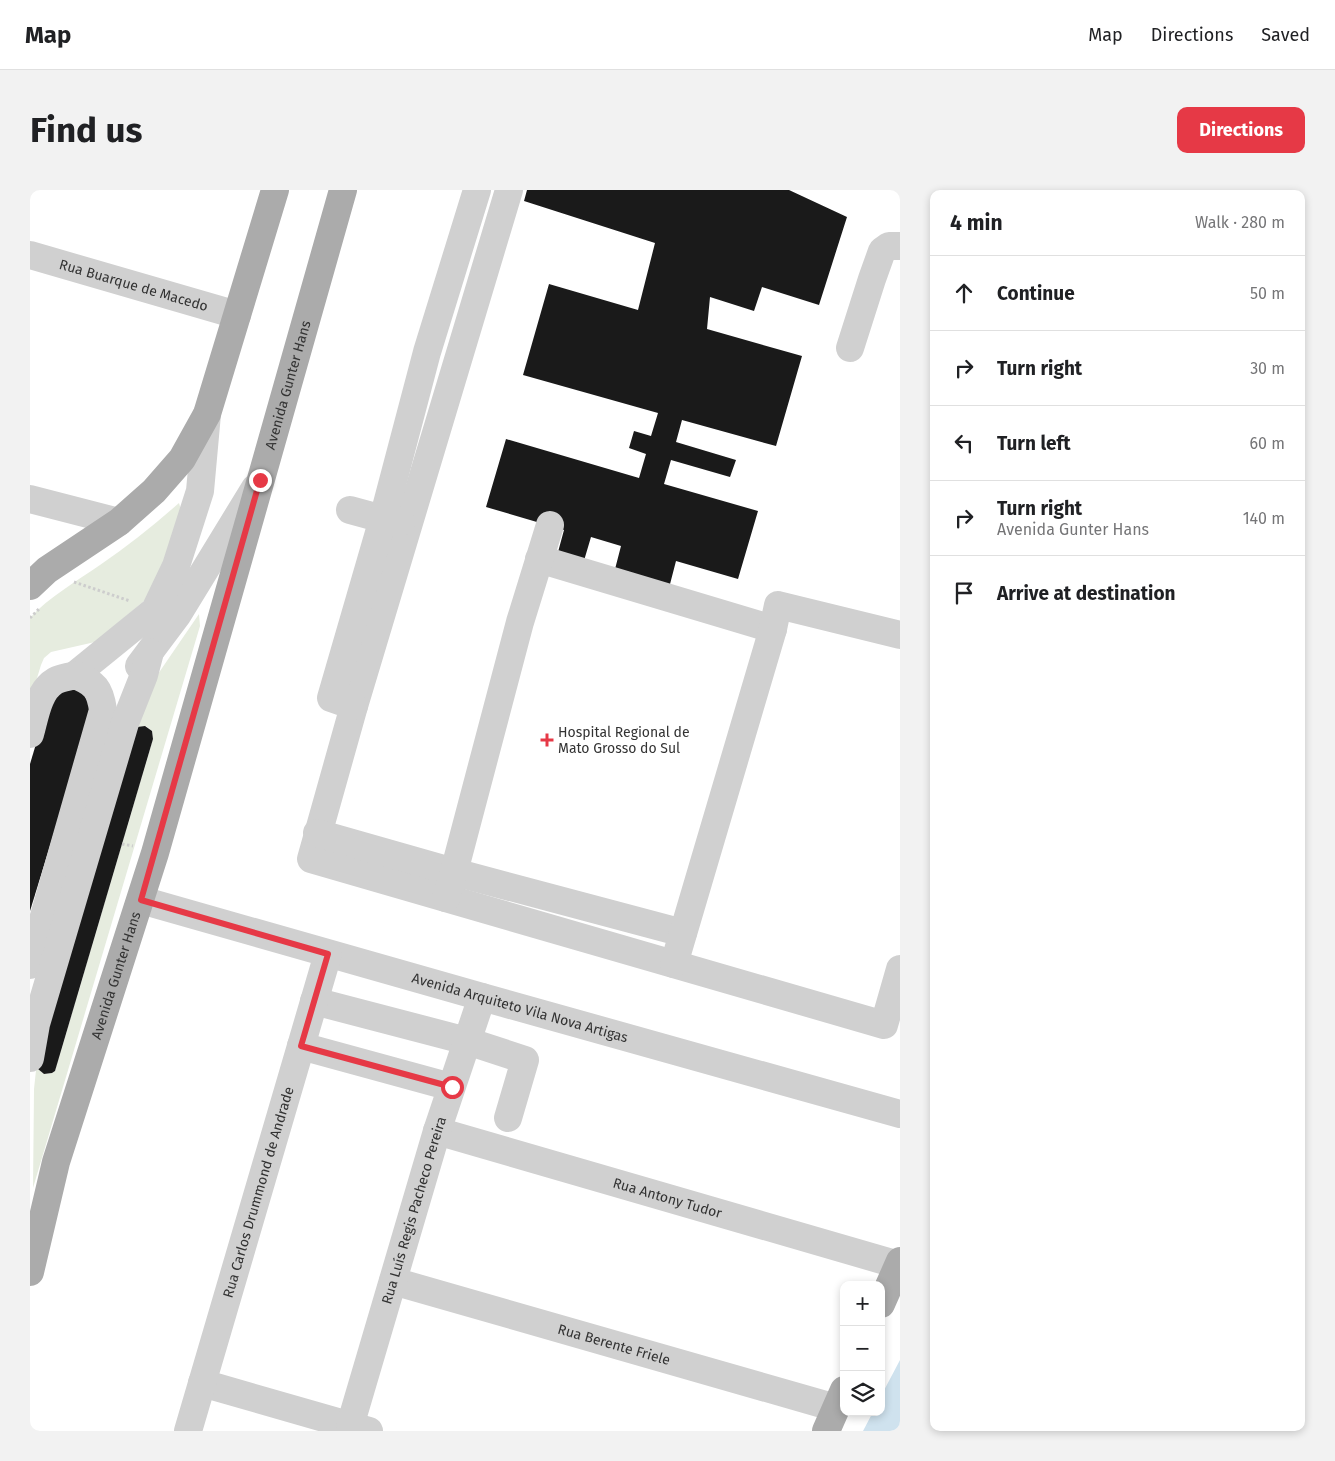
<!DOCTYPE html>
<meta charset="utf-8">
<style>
:root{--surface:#fff;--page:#f2f2f2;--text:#202124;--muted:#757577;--line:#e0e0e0;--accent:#e63946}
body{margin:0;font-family:"Fira Sans",sans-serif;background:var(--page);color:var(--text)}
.controls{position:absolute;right:15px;bottom:15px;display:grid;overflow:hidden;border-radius:10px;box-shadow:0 2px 8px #0003}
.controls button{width:45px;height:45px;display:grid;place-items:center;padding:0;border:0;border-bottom:1px solid var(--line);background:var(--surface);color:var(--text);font:25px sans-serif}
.stop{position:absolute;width:15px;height:15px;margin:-11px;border:4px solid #e63946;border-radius:50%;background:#fff}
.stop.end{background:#e63946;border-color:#fff;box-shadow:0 1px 5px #0008}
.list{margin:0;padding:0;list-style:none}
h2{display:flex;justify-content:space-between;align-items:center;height:65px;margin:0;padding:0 20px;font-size:21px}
h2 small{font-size:16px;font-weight:400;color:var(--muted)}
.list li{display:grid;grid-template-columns:32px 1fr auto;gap:15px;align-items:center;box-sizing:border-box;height:75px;padding:0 20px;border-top:1px solid var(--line)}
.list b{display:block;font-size:19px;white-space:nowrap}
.list p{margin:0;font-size:16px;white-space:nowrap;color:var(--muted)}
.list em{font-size:16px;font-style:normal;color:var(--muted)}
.icon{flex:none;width:28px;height:28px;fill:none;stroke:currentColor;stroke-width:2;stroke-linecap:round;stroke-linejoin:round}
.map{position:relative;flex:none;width:870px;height:1241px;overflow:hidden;border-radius:10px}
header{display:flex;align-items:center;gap:30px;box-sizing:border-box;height:70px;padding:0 25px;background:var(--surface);border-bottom:1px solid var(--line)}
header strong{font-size:24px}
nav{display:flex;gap:28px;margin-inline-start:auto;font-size:18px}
.intro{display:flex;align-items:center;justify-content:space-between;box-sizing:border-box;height:120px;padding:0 30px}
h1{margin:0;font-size:35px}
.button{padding:12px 22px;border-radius:10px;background:var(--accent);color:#fff;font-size:18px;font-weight:700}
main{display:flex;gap:30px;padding:0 30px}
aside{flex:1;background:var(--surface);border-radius:10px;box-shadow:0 2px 8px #0003}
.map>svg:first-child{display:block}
.green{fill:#e6ecdf}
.water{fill:#cfe2ee}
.building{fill:#1a1a1a}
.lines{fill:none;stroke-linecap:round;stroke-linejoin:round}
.path{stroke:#cdcdcd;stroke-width:3;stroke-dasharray:2.5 2.5;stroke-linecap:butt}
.minor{stroke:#d0d0d0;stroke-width:28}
.major{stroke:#ababab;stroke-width:28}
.route{stroke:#e63946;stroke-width:6}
.poi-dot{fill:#e63946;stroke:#fff;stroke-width:2}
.labels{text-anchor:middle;stroke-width:5;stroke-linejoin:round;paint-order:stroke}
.street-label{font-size:14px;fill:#333;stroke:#fff}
.poi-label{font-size:14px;fill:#333;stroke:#fff;text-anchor:start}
</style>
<header>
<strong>Map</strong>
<nav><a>Map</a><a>Directions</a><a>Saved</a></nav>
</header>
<div class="intro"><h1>Find us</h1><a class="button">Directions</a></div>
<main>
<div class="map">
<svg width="870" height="1241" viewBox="0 0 870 1241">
<rect width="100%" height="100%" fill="#fff"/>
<g class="green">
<path d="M149 313 151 320 144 353 120 406 65 452 21 462 14 468 11 475 0 511V428C19 407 47 391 70 375 98 356 124 335 149 313Z"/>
<polygon points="169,424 170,436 3,998 4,899 7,871 8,879 14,884 22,883 25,881 123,549 122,541 116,536 107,537 128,484"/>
</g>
<polygon class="water" points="870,1170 870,1241 833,1241 843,1222 851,1222 851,1206"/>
<g class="building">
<polygon points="497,0 759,0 817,27 789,115 732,97 724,121 680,107 677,139 772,166 746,256 652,230 646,252 706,270 700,287 641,270 634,294 728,321 708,389 646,371 639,398 584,383 591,356 561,347 553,374 528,362 534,340 456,317 476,249 609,288 616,264 599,258 604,241 621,246 628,223 493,185 519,94 608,120 625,53 494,11"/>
<polygon points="47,492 62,519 0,721 0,574 20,507"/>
<polygon points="115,536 122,541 123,549 25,881 22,883 14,884 8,879 7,871 107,537"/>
</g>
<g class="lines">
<g class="path">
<polyline points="44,392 100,411"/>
<polyline points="0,428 9,419"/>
<polyline points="92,654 103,656"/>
</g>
<g class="minor">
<polyline points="479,0 324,516 281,669 854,835 870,779"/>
<path id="s1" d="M0 65 207 125"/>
<polyline points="820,158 842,89 852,61 859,56 870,56"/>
<polyline points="0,309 89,332"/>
<polyline points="320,320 353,329 371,332"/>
<polyline points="509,369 743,439"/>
<polyline points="109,476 148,424 225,298"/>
<polyline points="45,485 125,420 146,376 170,301 177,224"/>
<polyline points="324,516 301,508 353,329 397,162 447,0"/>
<path d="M0 544C5 527 8 501 25 491 31 488 39 487 45 485 65 493 70 499 73 520L0 775"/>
<polyline points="287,643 424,682 653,743"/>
<polyline points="416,708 424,682 490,432 520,335"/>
<path id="s2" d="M111 710 452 807 870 924"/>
<polyline points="644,774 743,439 748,415 870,445"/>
<polyline points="284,811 437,851 495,870 478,928"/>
<polyline points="271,856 421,897"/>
<polyline points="0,868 6,834 95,533 114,485 120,462"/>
<path id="s3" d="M407 941 869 1075"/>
<path id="s4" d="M363 1091 806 1218"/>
<polyline points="172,1193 339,1241"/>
<path id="s5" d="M320 1236 407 941 452 807"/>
<path id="s6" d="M158 1241 298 764"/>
</g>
<g class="major">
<polyline points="0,396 17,380 89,332 124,301 152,269 177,224 245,0"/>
<path id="s7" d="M0 1082 26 972 125 663 313 0"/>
<polyline points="851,1114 870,1071"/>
<polyline points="796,1241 814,1200"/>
</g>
</g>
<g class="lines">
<polyline class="route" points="230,290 111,710 298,764 271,856 422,897"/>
</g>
<path class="poi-dot" d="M514.5 542.5h5v5h5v5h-5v5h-5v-5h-5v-5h5z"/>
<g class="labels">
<g class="street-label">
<text dy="5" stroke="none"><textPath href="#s1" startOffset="108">Rua Buarque de Macedo</textPath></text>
<text dy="5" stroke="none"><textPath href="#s7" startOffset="924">Avenida Gunter Hans</textPath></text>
<text dy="5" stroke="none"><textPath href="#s7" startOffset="309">Avenida Gunter Hans</textPath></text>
<text dy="5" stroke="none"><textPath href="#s2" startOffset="394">Avenida Arquiteto Vila Nova Artigas</textPath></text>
<text dy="5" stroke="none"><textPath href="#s6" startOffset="249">Rua Carlos Drummond de Andrade</textPath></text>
<text dy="5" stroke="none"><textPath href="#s3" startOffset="240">Rua Antony Tudor</textPath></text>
<text dy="5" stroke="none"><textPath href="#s5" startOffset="225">Rua Luís Regis Pacheco Pereira</textPath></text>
<text dy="5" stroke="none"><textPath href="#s4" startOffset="230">Rua Berente Friele</textPath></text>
</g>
<g class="poi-label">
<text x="528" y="547">Hospital Regional de<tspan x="528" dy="16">Mato Grosso do Sul</tspan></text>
</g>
</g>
</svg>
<div class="controls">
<button>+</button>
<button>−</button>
<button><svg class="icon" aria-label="layers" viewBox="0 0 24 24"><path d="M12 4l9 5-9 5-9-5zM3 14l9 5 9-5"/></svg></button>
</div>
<div class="stop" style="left:422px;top:897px"></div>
<div class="stop end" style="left:230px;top:290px"></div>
</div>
<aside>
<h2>4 min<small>Walk · 280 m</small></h2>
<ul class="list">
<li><svg class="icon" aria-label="ahead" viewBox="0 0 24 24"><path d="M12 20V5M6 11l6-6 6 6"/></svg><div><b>Continue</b></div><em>50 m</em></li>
<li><svg class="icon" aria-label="right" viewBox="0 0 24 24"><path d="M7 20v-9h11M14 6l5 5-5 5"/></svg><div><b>Turn right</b></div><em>30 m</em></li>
<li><svg class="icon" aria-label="left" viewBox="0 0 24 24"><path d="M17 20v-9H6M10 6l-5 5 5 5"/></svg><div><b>Turn left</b></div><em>60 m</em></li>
<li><svg class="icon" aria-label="right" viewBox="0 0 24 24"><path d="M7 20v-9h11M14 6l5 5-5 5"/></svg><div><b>Turn right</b><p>Avenida Gunter Hans</p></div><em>140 m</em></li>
<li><svg class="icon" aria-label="arrive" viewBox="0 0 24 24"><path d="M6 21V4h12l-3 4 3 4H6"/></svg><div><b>Arrive at destination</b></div></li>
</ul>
</aside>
</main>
